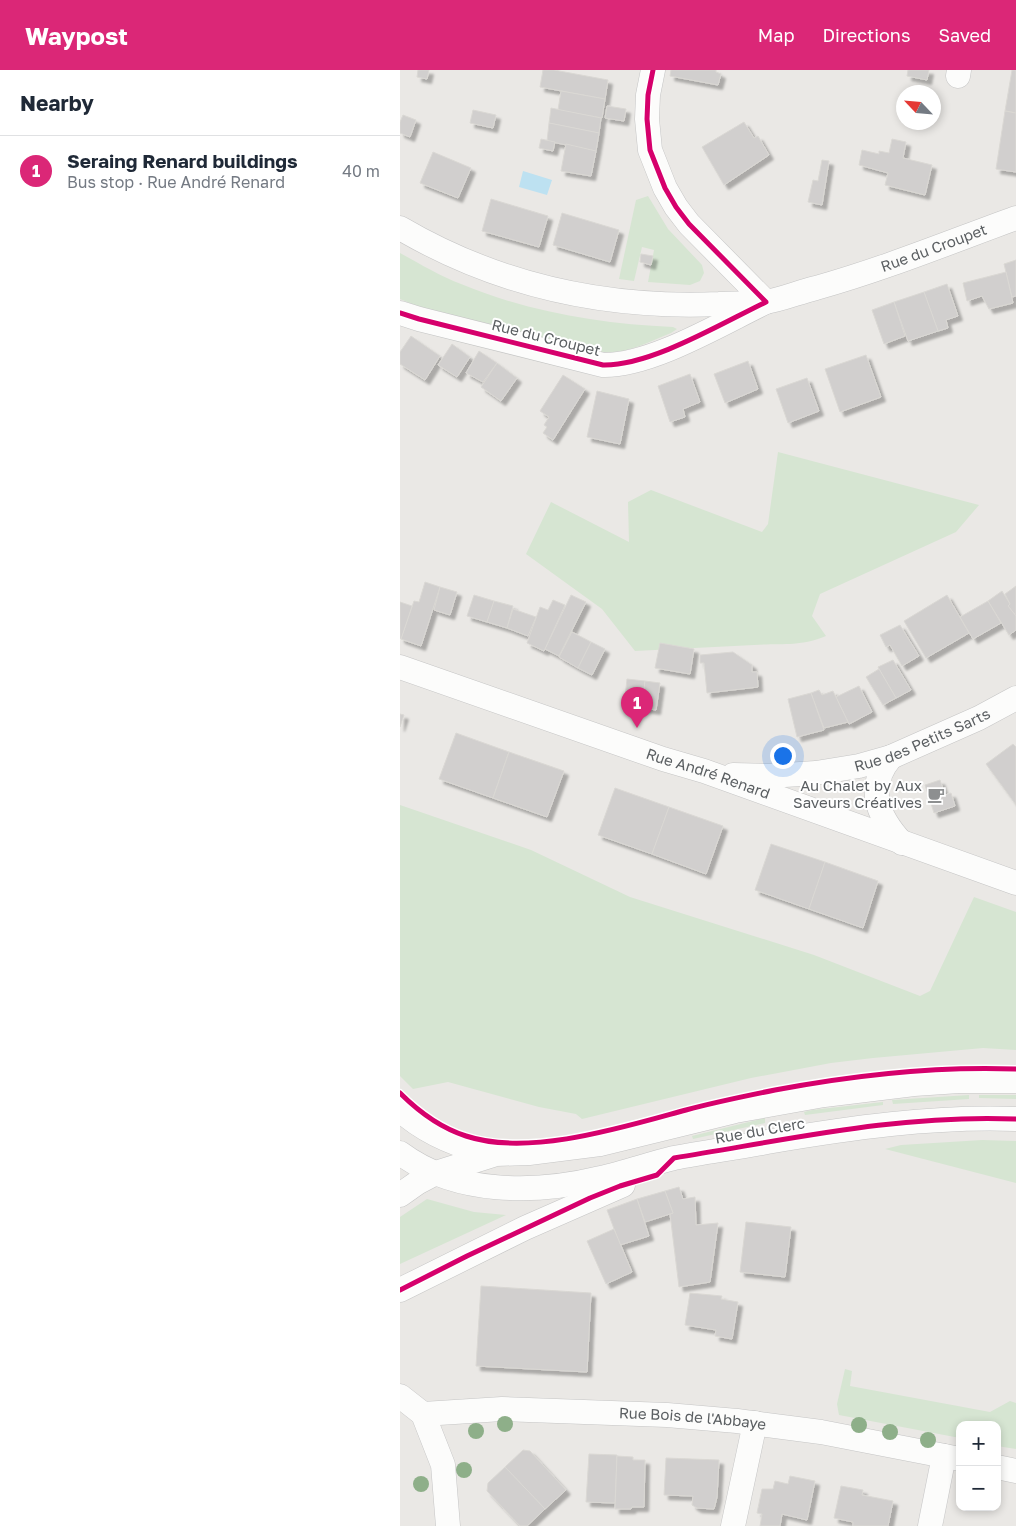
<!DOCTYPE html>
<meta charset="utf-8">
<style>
:root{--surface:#fff;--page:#f2f2f3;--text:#1f2937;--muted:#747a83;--line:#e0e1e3;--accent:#db2777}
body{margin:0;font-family:"Golos Text",sans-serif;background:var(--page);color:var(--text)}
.controls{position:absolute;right:15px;bottom:15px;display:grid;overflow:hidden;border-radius:10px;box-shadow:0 2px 8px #0003}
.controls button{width:45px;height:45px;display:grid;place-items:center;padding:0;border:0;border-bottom:1px solid var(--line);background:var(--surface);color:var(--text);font:25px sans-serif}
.compass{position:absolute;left:496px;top:15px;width:45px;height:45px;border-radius:50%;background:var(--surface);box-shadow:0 2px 8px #0003;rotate:296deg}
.you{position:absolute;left:382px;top:685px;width:18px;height:18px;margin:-12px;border:4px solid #fff;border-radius:50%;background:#1a73e8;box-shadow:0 0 0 8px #1a73e833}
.badge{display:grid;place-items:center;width:32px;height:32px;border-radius:50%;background:var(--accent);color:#fff;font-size:16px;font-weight:700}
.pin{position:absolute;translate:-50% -41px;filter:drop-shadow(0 1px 2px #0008)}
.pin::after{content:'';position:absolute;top:26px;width:18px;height:15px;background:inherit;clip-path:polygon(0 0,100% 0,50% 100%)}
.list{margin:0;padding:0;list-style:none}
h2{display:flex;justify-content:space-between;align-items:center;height:65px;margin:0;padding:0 20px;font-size:21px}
h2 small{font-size:16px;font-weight:400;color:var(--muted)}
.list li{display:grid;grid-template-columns:32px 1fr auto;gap:15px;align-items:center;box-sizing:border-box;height:70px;padding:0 20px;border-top:1px solid var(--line)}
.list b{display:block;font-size:19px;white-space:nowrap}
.list p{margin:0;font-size:16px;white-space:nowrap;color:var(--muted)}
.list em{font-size:16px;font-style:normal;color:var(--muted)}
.map{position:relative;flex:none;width:616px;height:1456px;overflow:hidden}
header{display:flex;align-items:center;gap:30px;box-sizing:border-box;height:70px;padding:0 25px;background:var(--accent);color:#fff}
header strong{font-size:24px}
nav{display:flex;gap:28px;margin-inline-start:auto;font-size:18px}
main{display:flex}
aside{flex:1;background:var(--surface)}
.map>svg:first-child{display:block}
.green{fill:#d6e5d2}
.water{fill:#bde1f1}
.building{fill:#d1cfce;stroke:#dad8d4;filter:url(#shadow)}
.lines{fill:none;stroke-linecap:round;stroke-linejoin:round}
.minor-casing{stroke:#c5c5c5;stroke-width:25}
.minor{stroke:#fcfcfb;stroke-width:24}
.cycleway-casing{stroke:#fff;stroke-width:8}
.cycleway{stroke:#d6006c;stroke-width:5}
.tree{fill:#8eaf89}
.labels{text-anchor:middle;stroke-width:4;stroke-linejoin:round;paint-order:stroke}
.street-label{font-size:15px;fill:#5b5f62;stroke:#fff}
.poi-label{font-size:15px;fill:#5b5f62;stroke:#fff;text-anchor:end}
</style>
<header>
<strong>Waypost</strong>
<nav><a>Map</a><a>Directions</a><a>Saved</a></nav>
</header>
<main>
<aside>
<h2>Nearby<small></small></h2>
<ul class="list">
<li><span class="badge">1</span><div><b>Seraing Renard buildings</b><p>Bus stop · Rue André Renard</p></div><em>40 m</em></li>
</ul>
</aside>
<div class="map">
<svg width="616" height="1456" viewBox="0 0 616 1456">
<defs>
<filter id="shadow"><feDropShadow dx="4.5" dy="4.5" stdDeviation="1" flood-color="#0004"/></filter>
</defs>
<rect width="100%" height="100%" fill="#eae8e5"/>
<g class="green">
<polygon points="248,126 268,159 302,195 304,203 300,211 290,215 248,212 254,180 242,177 234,211 219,209 236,130"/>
<path d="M0 183C20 194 40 206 61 214 128 242 201 254 273 257L277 259 271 263C248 272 228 284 203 282L17 236 0 229Z"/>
<path d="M378 382 579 435 556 462 420 524 412 546 426 566C399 577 382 573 354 575 314 577 275 579 235 581L202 539 126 484 151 432 229 472 228 432 251 420 362 462 368 454Z"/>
<polygon points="0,735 131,780 230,827 414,885 520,926 530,921 574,827 616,842 616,980 583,978 473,988 431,993 351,1008 182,1049 176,1044 139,1037 48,1012 13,1019 0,1006"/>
<polygon points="569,1025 569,1029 493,1034 492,1030"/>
<polygon points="579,1025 616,1025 616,1029 579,1028"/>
<polygon points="483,1032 483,1035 405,1045 404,1042 412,1040"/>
<polygon points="365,1048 365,1053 293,1069 292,1066"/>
<polygon points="582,1070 616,1071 616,1113 485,1079 501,1075"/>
<polygon points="27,1129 74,1142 106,1145 0,1194 0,1147"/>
<polygon points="445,1299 452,1301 450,1316 590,1342 610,1331 616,1333 616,1379 597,1376 597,1355 560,1355 560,1368 439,1345 437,1334"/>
</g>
<polygon class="water" points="123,101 152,110 147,125 119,117"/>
<g class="building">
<polygon points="18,0 29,0 27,9 17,7"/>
<polygon points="143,0 154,0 208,10 205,29 140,17"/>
<polygon points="271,0 316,0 316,2 321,4 318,15 270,6"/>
<polygon points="508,0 529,0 527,10 507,6"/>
<polygon points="612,0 616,0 616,43 605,41"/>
<polygon points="161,21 205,29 202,48 158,40"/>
<polygon points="207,36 226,39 224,51 205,48"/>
<polygon points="151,38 201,48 199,63 149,53"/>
<polygon points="73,40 96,45 93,58 70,53"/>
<polygon points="605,41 616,43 616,102 596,99"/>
<polygon points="3,45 16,50 10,67 0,63 0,52"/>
<polygon points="344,52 354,68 358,66 369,85 324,115 302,77"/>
<polygon points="149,53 199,63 196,81 147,71"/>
<polygon points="141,69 155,72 153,81 139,78"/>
<polygon points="492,69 506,72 503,88 532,95 525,125 485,115 488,103 459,95 462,80 479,84 479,81 489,83"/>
<polygon points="166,74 196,81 191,106 161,101"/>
<polygon points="33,82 71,98 58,128 20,113"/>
<polygon points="422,90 429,91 422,135 408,132 413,110 418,111"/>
<polygon points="91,129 148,146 139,177 82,161"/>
<polygon points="162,143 219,160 210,192 153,175"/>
<polygon points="241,184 253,186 251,195 240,192"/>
<polygon points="616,190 616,226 612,227 604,194"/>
<polygon points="606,202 613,233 589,239 582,226 567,231 563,213"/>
<polygon points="547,214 558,246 546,250 548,258 538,261 524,222"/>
<polygon points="524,222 538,261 508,271 494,232"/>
<polygon points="494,232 505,266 484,274 472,240"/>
<polygon points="11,266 40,286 25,310 0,294 0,282"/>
<polygon points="52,274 70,287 57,307 38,295"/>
<polygon points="79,281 97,293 83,312 66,303"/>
<polygon points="466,285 481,327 440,342 425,299"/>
<polygon points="348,291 358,319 325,333 314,304"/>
<polygon points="97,293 117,308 101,331 81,317"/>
<polygon points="290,304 300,332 283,339 285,347 270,352 258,316"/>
<polygon points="163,305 185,319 153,370 143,363 147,357 144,355 149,347 140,341"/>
<polygon points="407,308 419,341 388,353 376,319"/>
<polygon points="197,321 229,329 220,374 187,367"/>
<polygon points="25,512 40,517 21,576 1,569 14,531 19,532"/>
<polygon points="616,516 616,546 608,536 610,534 605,524"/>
<polygon points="40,517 57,522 50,545 34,540"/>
<polygon points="602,521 610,534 608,536 616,546 616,560 609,565 588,531"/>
<polygon points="74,525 94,531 87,552 67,546"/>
<polygon points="171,525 186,532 159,586 145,579"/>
<polygon points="547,525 569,563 526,588 504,551"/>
<polygon points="153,530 165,535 144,581 127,573 140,537 148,540"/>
<polygon points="94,531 113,536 107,558 87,552"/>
<polygon points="588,531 601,553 573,569 560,547"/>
<polygon points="0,532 12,536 1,569 0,568"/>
<polygon points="113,539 136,547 128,566 107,558"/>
<polygon points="500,555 519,586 502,596 490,575 486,577 480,565"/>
<polygon points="172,562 191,572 178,598 159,587"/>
<polygon points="191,572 205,579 192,605 178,598"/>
<polygon points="260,573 294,579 290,604 255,598"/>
<polygon points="333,582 352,595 352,602 357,602 358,617 307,623 304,593 300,593 300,585"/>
<polygon points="493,590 511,620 496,628 478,597"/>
<polygon points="479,599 496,628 483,635 466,607"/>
<polygon points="227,609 245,611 242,638 224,636"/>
<polygon points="245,611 260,613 256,640 242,638"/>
<polygon points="459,616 472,642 449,654 436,627"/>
<polygon points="419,620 422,625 433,621 448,652 424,658 411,623"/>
<polygon points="411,623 424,660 397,667 388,629"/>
<polygon points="0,644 4,645 0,657"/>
<polygon points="56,663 109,682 93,728 39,709"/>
<polygon points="613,674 616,677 616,735 586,694"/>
<polygon points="109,682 164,701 147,747 93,728"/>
<polygon points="540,710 545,725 551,723 555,736 534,743 525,715"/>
<polygon points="215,718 269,737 252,784 198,765"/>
<polygon points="269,737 323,756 306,804 252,784"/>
<polygon points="371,774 425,792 409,839 355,820"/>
<polygon points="425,792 478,811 463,858 409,839"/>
<polygon points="279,1117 283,1129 295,1127 296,1155 318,1153 310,1212 279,1217 270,1144 273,1143 265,1121"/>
<polygon points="265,1121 273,1143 245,1152 237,1129"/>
<polygon points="237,1129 249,1166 220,1175 207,1140"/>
<polygon points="346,1152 391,1157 385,1207 340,1202"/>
<polygon points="214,1159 232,1202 206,1214 187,1171"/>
<polygon points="81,1216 191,1223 187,1302 76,1296"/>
<polygon points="290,1223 322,1226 321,1229 338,1232 332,1269 315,1266 316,1260 285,1255"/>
<polygon points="123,1380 130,1381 166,1420 145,1439 105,1397"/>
<polygon points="189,1384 217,1385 215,1433 186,1432"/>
<polygon points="217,1386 233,1387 233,1390 245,1390 244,1437 232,1437 231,1439 215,1439"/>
<polygon points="266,1388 319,1390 317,1427 314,1439 297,1438 292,1435 293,1426 264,1425"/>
<polygon points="105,1397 145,1439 127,1456 120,1456 87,1421 88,1413"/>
<polygon points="390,1406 415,1411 407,1450 382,1444 380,1456 360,1456 362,1444 357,1443 362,1419 373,1419 375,1411 388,1414"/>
<polygon points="441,1416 463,1420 462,1425 493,1431 488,1456 453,1456 453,1452 434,1448"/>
</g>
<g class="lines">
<g class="minor-casing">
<g id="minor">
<polyline points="558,6 559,0"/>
<path id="s1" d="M0 158C99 216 205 239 319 234 334 233 350 234 365 232 381 230 399 222 416 218 484 199 550 172 616 148"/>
<path d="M0 243 19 249 203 295C251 296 322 253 366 232L289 154 276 137 265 118 250 80 247 49 248 25 253 0"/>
<path id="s2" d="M0 597 263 689 304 701 616 813"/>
<path d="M491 687C465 718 478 747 502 773"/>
<path id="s3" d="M333 705 369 706 416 703 459 696 491 687 579 648 616 628"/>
<path d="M0 1040C27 1064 59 1077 94 1084"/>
<path d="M0 1083C56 1125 135 1124 201 1108 225 1103 249 1094 274 1088 305 1082 336 1078 367 1072 449 1058 532 1046 616 1049"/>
<polyline points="0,1125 17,1113 36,1103 96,1084 129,1083 200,1074 335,1041 424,1025 514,1014 559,1011 616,1011"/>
<polyline points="0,1220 125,1158 223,1115"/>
<polyline points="0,1326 23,1344 43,1395 48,1456"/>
<path id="s4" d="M23 1344 102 1339 267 1345 337 1351 421 1362 560 1389"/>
<polyline points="597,1397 616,1401"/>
<polyline points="333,1456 355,1353"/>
<polyline points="530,1456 544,1386"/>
</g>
</g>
<use href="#minor" class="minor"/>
<g class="cycleway-casing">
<g id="cycleway">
<path d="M0 243 19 249 203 295C251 296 322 253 366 232L289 154 276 137 265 118 250 80 247 49 248 25 253 0"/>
<path d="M0 1023C19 1042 41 1058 66 1066 129 1087 224 1057 286 1040 315 1032 345 1026 375 1020 454 1005 536 996 616 999"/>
<path d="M0 1220 67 1186 190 1128 220 1116 257 1105 274 1088C387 1070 500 1044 616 1049"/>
</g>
</g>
<use href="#cycleway" class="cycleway"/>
</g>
<g class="tree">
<circle cx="105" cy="1354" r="8"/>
<circle cx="459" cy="1355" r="8"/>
<circle cx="76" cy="1361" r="8"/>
<circle cx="490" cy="1362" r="8"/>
<circle cx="528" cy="1370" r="8"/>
<circle cx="64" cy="1400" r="8"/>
<circle cx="21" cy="1414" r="8"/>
</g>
<defs>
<g id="cafe-bare" transform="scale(1.35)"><path d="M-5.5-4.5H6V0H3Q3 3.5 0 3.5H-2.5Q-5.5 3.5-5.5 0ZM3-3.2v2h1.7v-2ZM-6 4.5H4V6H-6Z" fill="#8d8f90" stroke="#fff" stroke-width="2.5" paint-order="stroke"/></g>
</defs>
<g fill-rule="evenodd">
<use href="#cafe-bare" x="536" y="725"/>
</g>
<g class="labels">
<g class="street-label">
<text dy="5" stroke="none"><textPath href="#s1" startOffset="556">Rue du Croupet</textPath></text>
<text transform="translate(146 268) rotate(14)" y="5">Rue du Croupet</text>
<text dy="5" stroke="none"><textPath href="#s3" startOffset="195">Rue des Petits Sarts</textPath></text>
<text dy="5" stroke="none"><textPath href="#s2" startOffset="326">Rue André Renard</textPath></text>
<text transform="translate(360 1061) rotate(-10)" y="5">Rue du Clerc</text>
<text dy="5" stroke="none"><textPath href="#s4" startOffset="270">Rue Bois de l'Abbaye</textPath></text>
</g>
<g class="poi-label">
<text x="522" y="721">Au Chalet by Aux<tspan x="522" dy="17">Saveurs Créatives</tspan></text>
</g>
</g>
</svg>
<div class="controls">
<button>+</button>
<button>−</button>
</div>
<svg class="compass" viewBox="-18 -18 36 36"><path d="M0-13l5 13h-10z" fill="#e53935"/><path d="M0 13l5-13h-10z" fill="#747a83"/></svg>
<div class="you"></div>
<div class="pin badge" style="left:237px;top:658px">1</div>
</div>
</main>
